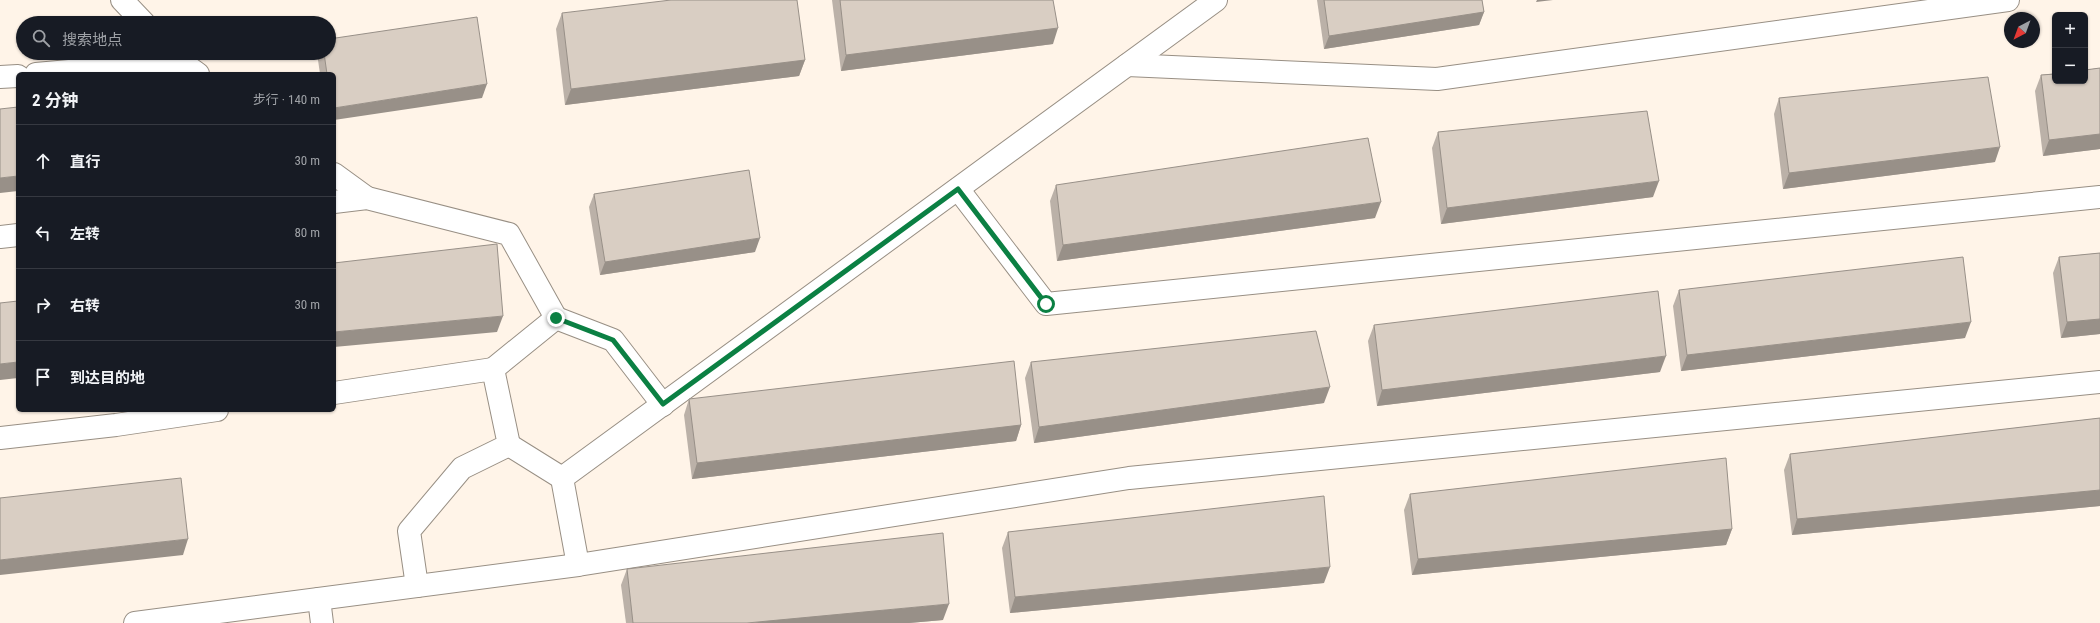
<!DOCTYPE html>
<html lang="zh">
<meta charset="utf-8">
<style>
:root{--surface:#171b24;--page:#20242c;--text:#f1f3f6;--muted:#9ea1a6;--line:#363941}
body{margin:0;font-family:"Roboto Condensed","Noto Sans SC",sans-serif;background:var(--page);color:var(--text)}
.controls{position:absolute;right:12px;top:12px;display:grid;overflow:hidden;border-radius:6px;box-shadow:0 1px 3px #0004}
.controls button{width:36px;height:36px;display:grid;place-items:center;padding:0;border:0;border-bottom:1px solid var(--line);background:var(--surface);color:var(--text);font:20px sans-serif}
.compass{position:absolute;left:2004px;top:12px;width:36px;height:36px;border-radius:50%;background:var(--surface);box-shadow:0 1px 3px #0004;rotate:221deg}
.stop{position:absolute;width:12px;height:12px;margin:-9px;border:3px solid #0b8043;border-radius:50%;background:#fff}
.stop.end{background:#0b8043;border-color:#fff;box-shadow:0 1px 4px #0008}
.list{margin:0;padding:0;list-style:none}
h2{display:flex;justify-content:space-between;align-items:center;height:52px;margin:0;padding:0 16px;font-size:17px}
h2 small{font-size:13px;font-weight:400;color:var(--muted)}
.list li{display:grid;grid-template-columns:26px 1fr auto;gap:12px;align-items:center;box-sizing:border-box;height:72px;padding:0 16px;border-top:1px solid var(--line)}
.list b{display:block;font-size:15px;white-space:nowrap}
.list em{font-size:13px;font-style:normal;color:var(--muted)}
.icon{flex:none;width:22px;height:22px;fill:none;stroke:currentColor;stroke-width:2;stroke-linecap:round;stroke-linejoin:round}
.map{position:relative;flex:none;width:2100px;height:623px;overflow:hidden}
.search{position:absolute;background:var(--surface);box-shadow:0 1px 3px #0004;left:16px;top:16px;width:320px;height:44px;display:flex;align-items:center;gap:10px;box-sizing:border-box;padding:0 14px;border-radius:22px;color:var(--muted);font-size:15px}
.panel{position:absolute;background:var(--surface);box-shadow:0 1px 3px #0004;left:16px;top:72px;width:320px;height:340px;border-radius:6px}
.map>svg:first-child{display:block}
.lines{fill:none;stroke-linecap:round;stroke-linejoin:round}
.street-casing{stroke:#988f84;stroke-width:24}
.street{stroke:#fff;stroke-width:22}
.wall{fill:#bbb1a8}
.shaded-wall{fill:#989088}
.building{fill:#d9cec3;stroke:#989088}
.route{stroke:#0b8043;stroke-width:5}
</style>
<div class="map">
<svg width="2100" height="623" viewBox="0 0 2100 623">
<rect width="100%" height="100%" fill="#fff4e8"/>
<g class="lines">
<g class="street-casing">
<g id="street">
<polyline points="122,0 144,23"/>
<polyline points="1127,65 1437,79 2008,0"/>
<polyline points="36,74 180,61 198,74"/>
<polyline points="0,77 18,76"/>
<polyline points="334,174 367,198"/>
<polyline points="958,189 1046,304 2100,197"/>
<polyline points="334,202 367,198 509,234 556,318"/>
<polyline points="0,237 18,235"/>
<polyline points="493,369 556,318 613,340 663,405"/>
<polyline points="334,393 493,369 509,445 462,468 409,531 417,586"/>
<polyline points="0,438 116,425 217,410"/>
<polyline points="509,445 562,478"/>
<polyline points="578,565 562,478 1216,0"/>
<polyline points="319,599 322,623"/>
<polyline points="135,623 578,565 1129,478 2100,382"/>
</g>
</g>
<use href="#street" class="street"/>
</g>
<g class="wall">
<polygon points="832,0 1053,0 1053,44 841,71"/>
<polygon points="1317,0 1482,0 1484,12 1479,25 1324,49"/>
<polygon points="562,13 805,60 799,76 565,105 556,29"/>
<polygon points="317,53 329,53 482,98 334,74 320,74"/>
<polygon points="2100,68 2100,149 2043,156 2035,91 2041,75"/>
<polygon points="1779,98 1995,162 1783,189 1774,114"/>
<polygon points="1438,132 1653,197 1441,224 1432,148"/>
<polygon points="1056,185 1375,218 1057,261 1050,201"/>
<polygon points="594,194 755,252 600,275 589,207"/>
<polygon points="2100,253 2100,334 2061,338 2053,273 2059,257"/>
<polygon points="1679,290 1965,338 1681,371 1673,306"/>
<polygon points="1374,325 1660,372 1377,406 1368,341"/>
<polygon points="1031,362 1324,403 1034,443 1025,378"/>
<polygon points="689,399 1021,425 1016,441 692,479 684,415"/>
<polygon points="2100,418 2100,506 1792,535 1784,470 1790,454"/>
<polygon points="1410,494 1732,529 1726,545 1412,575 1404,510"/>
<polygon points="1008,532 1324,583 1010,613 1002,548"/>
<polygon points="627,569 943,620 909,623 626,623 621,585"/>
</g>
<g class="shaded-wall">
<polygon points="1537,0 1553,0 1536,2"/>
<polygon points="1484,12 1479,25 1324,49 1329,36"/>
<polygon points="1058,28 1053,44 841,71 846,55"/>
<polygon points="805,60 799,76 565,105 571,89"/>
<polygon points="487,84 482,98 334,120 334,108"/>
<polygon points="2100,134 2100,149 2043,156 2049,140"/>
<polygon points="2000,147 1995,162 1783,189 1789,173"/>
<polygon points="18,176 18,191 0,193 0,178"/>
<polygon points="1659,181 1653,197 1441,224 1447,208"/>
<polygon points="1381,202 1375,218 1057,261 1063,245"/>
<polygon points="760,238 755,252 600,275 605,262"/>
<polygon points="503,316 497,332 334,347 334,332"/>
<polygon points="2100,319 2100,334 2061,338 2067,322"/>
<polygon points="1971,322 1965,338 1681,371 1687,355"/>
<polygon points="1666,356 1660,372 1377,406 1382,390"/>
<polygon points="18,362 18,378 0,380 0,364"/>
<polygon points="1330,387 1324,403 1034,443 1039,427"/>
<polygon points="1021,425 1016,441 692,479 697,463"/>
<polygon points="2100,490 2100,506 1792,535 1797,519"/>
<polygon points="1732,529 1726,545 1412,575 1418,559"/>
<polygon points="188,539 183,555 0,575 0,560"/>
<polygon points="1330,567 1324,583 1010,613 1015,597"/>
<polygon points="949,604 943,620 909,623 747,623"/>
</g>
<g class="building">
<polygon points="671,0 797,0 805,60 571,89 562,13"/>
<polygon points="840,0 1053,0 1058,28 846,55"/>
<polygon points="1324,0 1482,0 1484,12 1329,36"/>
<polygon points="477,17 487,84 334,108 334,74 327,74 324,53 329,53 329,39"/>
<polygon points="2100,68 2100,134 2049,140 2041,75 2055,74 2055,81 2085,81 2085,70"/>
<polygon points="1988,77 2000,147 1789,173 1779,98"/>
<polygon points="18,107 18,176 0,178 0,109"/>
<polygon points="1647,111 1659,181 1447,208 1438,132"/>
<polygon points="1368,138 1381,202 1063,245 1056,185"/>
<polygon points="749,170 760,238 605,262 594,194"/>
<polygon points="497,244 503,316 334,332 334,263"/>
<polygon points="2100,253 2100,319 2067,322 2059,257"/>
<polygon points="1963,257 1971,322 1687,355 1679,290"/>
<polygon points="1658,291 1666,356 1382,390 1374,325"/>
<polygon points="18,301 18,362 0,364 0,303"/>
<polygon points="1316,331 1330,387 1039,427 1031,362"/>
<polygon points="1014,361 1021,425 697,463 689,399"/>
<polygon points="2100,418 2100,490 1797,519 1790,454"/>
<polygon points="1726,458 1732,529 1418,559 1410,494"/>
<polygon points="181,478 188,539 0,560 0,498"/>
<polygon points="1324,496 1330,567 1015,597 1008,532"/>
<polygon points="943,533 949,604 747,623 633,623 627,569"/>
</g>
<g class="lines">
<polyline class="route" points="556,318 613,340 663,404 958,189 1046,304"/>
</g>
</svg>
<div class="controls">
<button>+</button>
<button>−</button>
</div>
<svg class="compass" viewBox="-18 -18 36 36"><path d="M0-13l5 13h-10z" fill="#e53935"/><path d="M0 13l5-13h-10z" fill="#9ea1a6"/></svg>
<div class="stop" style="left:1046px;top:304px"></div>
<div class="stop end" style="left:556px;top:318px"></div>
<div class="search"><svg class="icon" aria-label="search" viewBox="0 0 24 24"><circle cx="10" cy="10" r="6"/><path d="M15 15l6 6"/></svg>搜索地点</div>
<section class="panel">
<h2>2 分钟<small>步行 · 140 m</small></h2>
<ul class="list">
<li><svg class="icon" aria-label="ahead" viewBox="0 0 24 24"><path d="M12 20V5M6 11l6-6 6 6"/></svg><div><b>直行</b></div><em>30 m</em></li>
<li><svg class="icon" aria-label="left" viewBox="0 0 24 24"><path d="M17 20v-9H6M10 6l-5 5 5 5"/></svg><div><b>左转</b></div><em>80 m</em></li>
<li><svg class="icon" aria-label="right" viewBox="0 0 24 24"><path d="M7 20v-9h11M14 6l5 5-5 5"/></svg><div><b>右转</b></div><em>30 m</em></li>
<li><svg class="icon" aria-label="arrive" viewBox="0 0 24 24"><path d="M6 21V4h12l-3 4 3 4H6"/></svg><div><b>到达目的地</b></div></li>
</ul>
</section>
</div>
